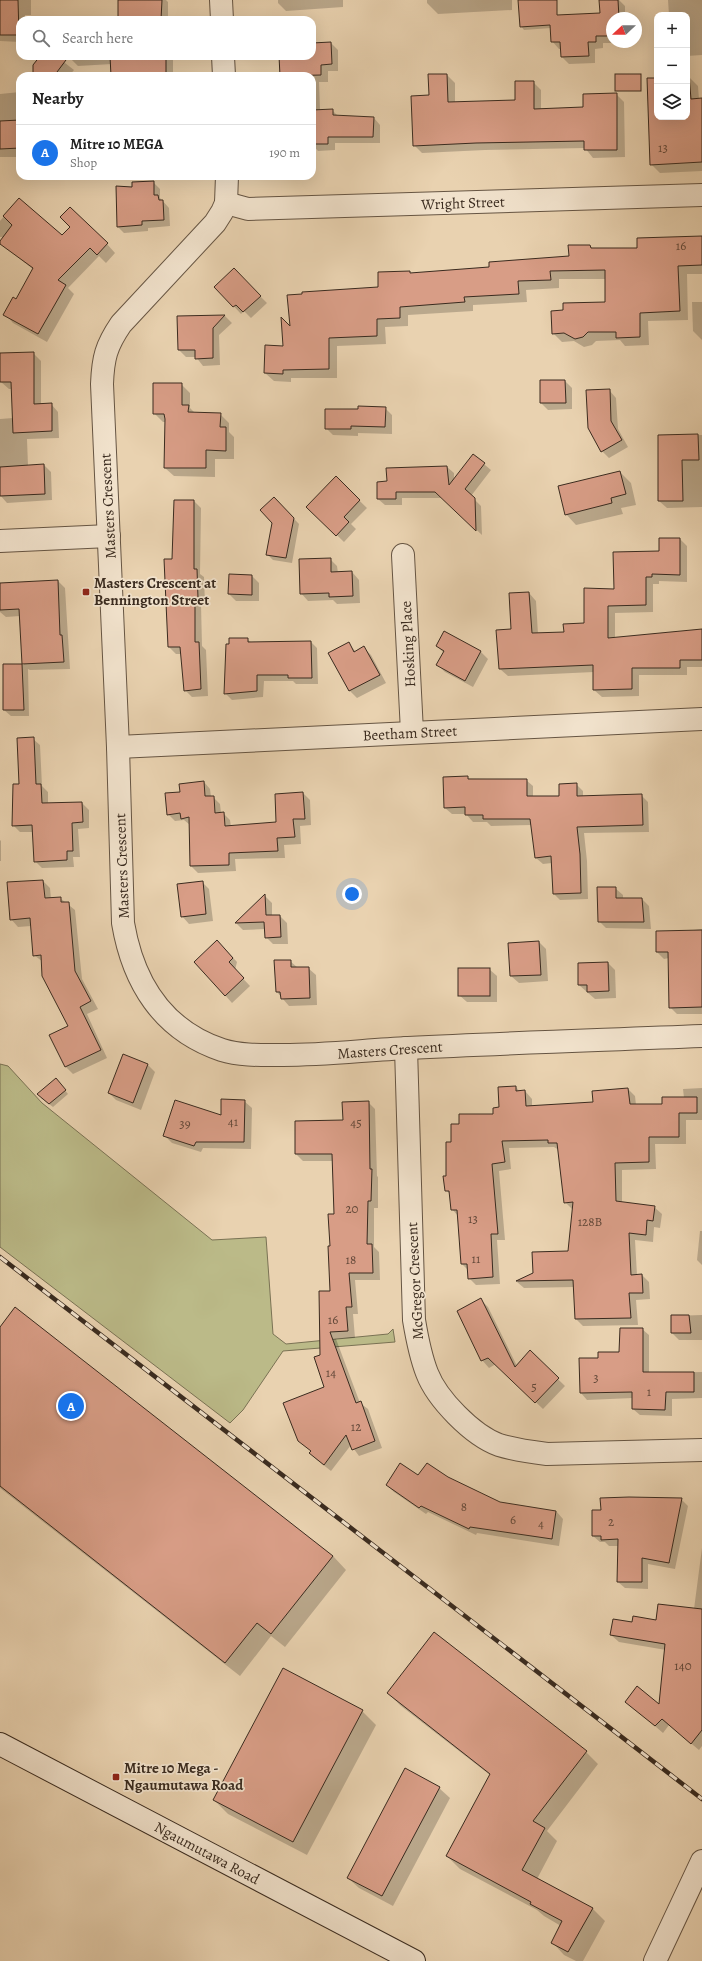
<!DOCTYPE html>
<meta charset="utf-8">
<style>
:root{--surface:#fff;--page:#f6f6f6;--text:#222;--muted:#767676;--line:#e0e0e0;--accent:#1a73e8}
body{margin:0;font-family:Alegreya,serif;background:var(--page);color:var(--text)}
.controls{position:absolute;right:12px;top:12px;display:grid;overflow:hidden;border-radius:8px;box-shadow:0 4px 16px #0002}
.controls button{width:36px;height:36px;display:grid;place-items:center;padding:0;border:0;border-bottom:1px solid var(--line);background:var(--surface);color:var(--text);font:20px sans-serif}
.compass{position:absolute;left:606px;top:12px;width:36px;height:36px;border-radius:50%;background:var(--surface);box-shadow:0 4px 16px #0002;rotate:248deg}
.you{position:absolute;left:352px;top:894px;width:14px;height:14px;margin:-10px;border:3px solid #fff;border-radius:50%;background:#1a73e8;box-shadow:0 0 0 6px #1a73e833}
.badge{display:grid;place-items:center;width:26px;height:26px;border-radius:50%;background:var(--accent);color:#fff;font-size:13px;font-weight:700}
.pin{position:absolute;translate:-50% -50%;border:2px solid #fff;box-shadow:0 1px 4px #0006}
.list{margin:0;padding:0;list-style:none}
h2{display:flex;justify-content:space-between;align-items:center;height:52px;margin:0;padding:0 16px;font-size:17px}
h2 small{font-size:13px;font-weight:400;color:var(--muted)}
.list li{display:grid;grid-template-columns:26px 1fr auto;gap:12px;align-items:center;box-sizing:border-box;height:56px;padding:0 16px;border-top:1px solid var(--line)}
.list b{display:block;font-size:15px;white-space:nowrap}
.list p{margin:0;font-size:13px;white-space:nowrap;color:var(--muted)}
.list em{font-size:13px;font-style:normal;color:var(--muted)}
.icon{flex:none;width:22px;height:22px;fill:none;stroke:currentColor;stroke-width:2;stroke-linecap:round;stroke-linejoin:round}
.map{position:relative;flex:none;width:702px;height:1961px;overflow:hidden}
.search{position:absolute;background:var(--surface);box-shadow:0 4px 16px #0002;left:16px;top:16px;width:300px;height:44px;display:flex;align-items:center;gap:10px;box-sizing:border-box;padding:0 14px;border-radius:12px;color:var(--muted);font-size:15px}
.panel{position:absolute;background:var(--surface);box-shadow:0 4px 16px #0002;left:16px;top:72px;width:300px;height:108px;border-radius:12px}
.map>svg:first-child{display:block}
.green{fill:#bbba88;stroke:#7a7254}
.shadow{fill:#0003}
.building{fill:#d89d86;stroke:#3a2b1f}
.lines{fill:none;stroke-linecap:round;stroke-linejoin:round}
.street-casing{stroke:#665543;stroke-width:24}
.secondary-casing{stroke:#3a2b1f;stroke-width:24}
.street{stroke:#f1e2cc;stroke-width:22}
.secondary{stroke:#f1e2cc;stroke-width:22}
.rail-casing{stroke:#3a2b1f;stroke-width:4.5}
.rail{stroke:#f1e2cc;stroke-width:3;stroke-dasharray:9;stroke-linecap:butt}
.poi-dot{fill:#8f2418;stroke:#f1e2cc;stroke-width:1.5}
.labels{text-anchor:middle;stroke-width:3.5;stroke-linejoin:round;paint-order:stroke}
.number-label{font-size:13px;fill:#624839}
.street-label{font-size:15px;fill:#3a2b1f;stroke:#f1e2cc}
.poi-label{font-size:15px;font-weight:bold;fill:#3a2b1f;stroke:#f1e2cc;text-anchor:start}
</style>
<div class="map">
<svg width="702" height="1961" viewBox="0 0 702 1961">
<rect width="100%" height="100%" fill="#e9d2b0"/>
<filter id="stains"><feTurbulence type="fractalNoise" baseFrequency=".005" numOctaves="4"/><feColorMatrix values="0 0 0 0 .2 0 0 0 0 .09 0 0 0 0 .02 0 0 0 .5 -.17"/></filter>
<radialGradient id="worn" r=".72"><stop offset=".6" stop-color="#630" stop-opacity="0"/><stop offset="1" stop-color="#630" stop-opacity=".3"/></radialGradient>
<polygon class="green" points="0,1064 8,1066 42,1103 212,1240 266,1237 273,1334 286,1344 388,1334 393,1329 395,1342 283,1351 243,1410 230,1423 0,1247"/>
<g class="shadow">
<polygon points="0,0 31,0 31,15 25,15 25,20 20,20 20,42 0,41"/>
<polygon points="119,0 166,0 168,2 168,20 70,20 70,18 119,17"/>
<polygon points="278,0 343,0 343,7 286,11 278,3"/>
<polygon points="427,0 512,0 512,10 438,14 427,3"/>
<polygon points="600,0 619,0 625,6 625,18 612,18 612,42 626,43 603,43 603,48 595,49 595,63 569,64 562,57 562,49 559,49 552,41 551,28 524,30 521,26 601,14"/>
<polygon points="668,0 702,0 702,55 687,56 687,15 669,15"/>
<polygon points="331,43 338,50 338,71 328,71 328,82 319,82 320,110 332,110 339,117 374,118 380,125 380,143 335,143 335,150 318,151 312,144 312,76 281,76 280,56 312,56 312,44"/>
<polygon points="41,56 56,56 74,70 69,76 34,76"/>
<polygon points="71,56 171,56 173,58 173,76 112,76 112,64 78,66 71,59"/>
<polygon points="447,75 455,83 455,103 516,101 533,82 541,90 541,110 584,108 616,94 624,102 625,157 593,158 585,148 485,150 422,153 414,145 430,96"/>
<polygon points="689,77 698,86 699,100 702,99 702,171 660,173 651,164 657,79 657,117 687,117 687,78"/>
<polygon points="20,92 20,157 0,157 0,94"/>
<polygon points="153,182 160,189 160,198 169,208 170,226 148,228 148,231 124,233 118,227 133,188"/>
<polygon points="19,199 62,237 107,244 115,253 106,263 99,256 68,288 74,294 47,342 13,323 5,314 17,300 34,270 0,243 4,237 0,237 0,221"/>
<polygon points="702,237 702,274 687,274 688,320 648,321 649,345 625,346 620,340 596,341 592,345 584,347 574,341 562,342 553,333 564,311 606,303 606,279 559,279 559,288 526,290 527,302 473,305 473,311 408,315 408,326 385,327 386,344 337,346 337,378 291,378 291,382 274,381 265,373 285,347 291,328 380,288 409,272 411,274 490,268 570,256 590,246 593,249 638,249"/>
<polygon points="234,270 267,303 251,318 244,311 241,314 216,287"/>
<polygon points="692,302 702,302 702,340 693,331"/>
<polygon points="225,316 232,323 219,335 220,365 203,366 196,357 186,357 179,350 178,317"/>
<polygon points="33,353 41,361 41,405 51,404 58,412 59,438 27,439 28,466 44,465 51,472 52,500 7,503 0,495 0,419 13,418 12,389 9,389 1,382"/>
<polygon points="565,381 572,388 572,409 548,410 541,403"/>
<polygon points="181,384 190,393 190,408 196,414 220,414 229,423 229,432 234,437 234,459 215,459 215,477 174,476 165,468 166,422 163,422 154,413"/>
<polygon points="609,390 616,398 618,429 628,447 609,458 602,451"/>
<polygon points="385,408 392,415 392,434 358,433 358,436 333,435 326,428 359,410"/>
<polygon points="702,435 702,507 667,508 659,501 659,436"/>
<polygon points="473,455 491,470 471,496 481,506 482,535 443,498 402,498 402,505 385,505 378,499 388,482 447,467 454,473 454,480"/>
<polygon points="620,472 631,483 636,505 621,508 623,514 576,525 566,514"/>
<polygon points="336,478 367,508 351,524 356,529 344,542 308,507"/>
<polygon points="274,498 299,524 292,563 273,560 267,554 273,522"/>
<polygon points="194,501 201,508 200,574 204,577 205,604 201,604 202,646 206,650 208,696 192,697 185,690 182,654 176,654 169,647 173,560"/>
<polygon points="680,539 687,546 687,582 659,581 659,584 653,584 653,612 615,613 615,638 702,630 702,667 687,667 687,675 639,675 639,696 602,697 594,690 594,672 508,676 500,669 512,630 529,593 536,601 538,634 565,633 585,624 615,590 660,552"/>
<polygon points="330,559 337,566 338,573 352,572 359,580 360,603 337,604 333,600 308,601 301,593"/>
<polygon points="252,576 259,583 259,601 236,601 229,594"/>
<polygon points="58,581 65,588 70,669 30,670 28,669 29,716 11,716 4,710 4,665 24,665 23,663 20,616 6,617 0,612 0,584"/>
<polygon points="444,632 481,652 488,659 473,687 445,672 438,665 444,653 437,646"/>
<polygon points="247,639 252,643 311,642 317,648 318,684 296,684 293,681 264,681 263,697 232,700 225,693"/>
<polygon points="348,643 356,652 364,648 371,655 386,683 357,698 350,691 329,653"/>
<polygon points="33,739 40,745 42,786 48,792 48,804 82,803 89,810 89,828 78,829 80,857 73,857 74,867 42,868 35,861 33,832 20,832 13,825 20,785"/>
<polygon points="444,778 526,780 533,786 533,797 560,797 576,784 583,791 583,797 642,796 648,802 649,832 584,833 587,861 588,899 560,900 554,894 552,863 543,864 536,858 532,825 491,826 487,822 473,822 466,814 452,814 445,808"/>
<polygon points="204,782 210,789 211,797 213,797 220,804 221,813 223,813 230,820 231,827 277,823 303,793 310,800 311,825 300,826 301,844 284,845 285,858 235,859 236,871 198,873 191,866 190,825 184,820 175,821 168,814 181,792"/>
<polygon points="0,840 1,841 1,861 0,861"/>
<polygon points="43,881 50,888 51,899 60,898 75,910 82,979 98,1009 87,1014 107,1058 73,1074 66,1067 69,1026 43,962 34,955 31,926 18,927 11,919 8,883"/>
<polygon points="202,882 209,889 213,921 189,924 182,916"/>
<polygon points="615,888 623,895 623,899 642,899 649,906 651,929 606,928 599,921"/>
<polygon points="265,896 272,903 272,916 280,916 287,923 288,944 273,944 266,937 265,929 243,930 236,923"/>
<polygon points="702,929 702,1014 677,1014 670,1007 669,958 664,959 657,952 694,932 694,930"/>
<polygon points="539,942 546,949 548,981 519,983 511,976"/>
<polygon points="224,948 237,962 235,970 250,986 232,1003 225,995"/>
<polygon points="290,961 298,968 308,968 316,975 317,1005 289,1006 277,992"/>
<polygon points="608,963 615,970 616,998 595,999 579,985"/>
<polygon points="489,969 497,976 497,1002 467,1002 459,995"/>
<polygon points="148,1065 155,1072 141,1110 116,1100 109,1093"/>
<polygon points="59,1083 68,1094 53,1107 41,1098"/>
<polygon points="516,1087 520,1092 525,1091 532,1099 532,1106 594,1103 628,1089 635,1096 636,1105 664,1105 684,1098 683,1089 702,1088 702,1120 686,1120 686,1144 655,1144 656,1169 622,1170 622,1203 654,1207 662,1214 660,1228 654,1227 653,1242 635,1240 637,1275 642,1275 649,1282 650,1299 636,1300 638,1325 583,1326 576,1319 574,1287 524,1288 517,1282 569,1252 573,1210 565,1202 559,1150 554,1147 509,1148 511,1169 499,1171 505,1240 497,1240 500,1284 476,1285 469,1278 468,1270 462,1264 458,1216 452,1209 451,1195 446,1190 452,1143 460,1125 494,1115"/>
<polygon points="244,1101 252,1108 251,1149 203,1148 201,1152 172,1143 164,1135 222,1116"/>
<polygon points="368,1102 375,1109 377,1176 378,1177 378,1208 374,1208 374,1247 379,1252 380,1280 355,1280 358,1314 353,1314 355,1338 336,1339 360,1403 368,1409 382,1448 359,1456 351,1445 331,1471 317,1460 310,1453 312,1452 299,1440 325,1388 321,1356 331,1291 331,1247 335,1215 333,1161 303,1161 296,1154"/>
<polygon points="700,1231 702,1231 702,1265 697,1260"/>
<polygon points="481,1300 488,1307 517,1366 530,1352 565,1386 543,1409 496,1364 489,1368 482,1360"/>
<polygon points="702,1315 702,1340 679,1340 672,1333 672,1316"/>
<polygon points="0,1328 333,1556 346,1570 285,1647 271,1636 240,1676 0,1488"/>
<polygon points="642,1329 649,1335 649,1373 702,1372 702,1398 672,1399 672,1416 640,1415 633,1409 633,1398 587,1400 581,1393 580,1359 599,1358 620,1353"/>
<polygon points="419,1476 447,1478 500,1503 556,1511 563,1519 559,1546 477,1533 476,1535 428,1512 426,1514 394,1492 387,1485"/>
<polygon points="681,1499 688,1506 675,1569 648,1564 648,1589 625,1588 618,1582 618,1546 609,1546 605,1542 600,1542 593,1536 602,1511"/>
<polygon points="702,1548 702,1746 699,1750 669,1725 663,1733 626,1701 660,1706 666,1650 619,1642 611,1635 633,1623 657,1621 694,1609"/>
<polygon points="388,1693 586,1752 598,1764 547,1831 557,1841 537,1879 593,1909 605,1921 583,1961 576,1961 564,1955 552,1942 561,1926 544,1916 537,1910 460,1869 447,1856 490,1775 401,1706"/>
<polygon points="362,1711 376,1725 307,1855 228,1814 214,1800"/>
<polygon points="439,1788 450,1798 393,1906 359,1888 348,1878"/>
</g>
<g class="building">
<polygon points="0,0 18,0 19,35 0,35"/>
<polygon points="118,0 162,0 161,20 118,20"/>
<polygon points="518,0 557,0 557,15 600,13 599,0 618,0 619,18 612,18 612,36 596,36 596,42 588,42 589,56 561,57 560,42 551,42 550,25 520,27"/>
<polygon points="331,42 332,64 321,65 321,75 280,76 279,56 312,56 312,43"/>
<polygon points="40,56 69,56 54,76 33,76 33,65"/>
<polygon points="110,56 166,56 166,76 111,76"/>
<polygon points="428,74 447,74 448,102 515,100 515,81 534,81 534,109 583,107 583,94 617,93 617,150 584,150 584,141 476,143 413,146 411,96 429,95"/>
<rect x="615" y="74" width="26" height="17"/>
<polygon points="689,76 691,99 702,98 702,162 650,165 647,78 657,78 657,117 687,117 687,77"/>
<polygon points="333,109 333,115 374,117 373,137 328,137 328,144 312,144 312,110"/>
<polygon points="20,120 20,148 0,149 0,121"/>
<polygon points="154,181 154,195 158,195 159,200 163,200 164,220 142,221 142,225 117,227 116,186 132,187 132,182"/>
<polygon points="19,198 62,235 70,227 60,217 70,207 108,243 97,255 90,248 58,280 66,285 38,334 3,315 13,297 16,299 33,268 0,244 0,241 12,225 3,216"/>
<polygon points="702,236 702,265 678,266 680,311 640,313 640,337 616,338 616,332 588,332 583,337 575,339 564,333 552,334 551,311 563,310 563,303 605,302 605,270 550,271 551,280 518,281 519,294 464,297 465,302 400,307 400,318 377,319 377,336 329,338 329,369 283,370 283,374 264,373 265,345 283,346 281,317 290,326 287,295 302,294 302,292 378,287 378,272 410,271 410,273 489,267 489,262 569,256 568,245 590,245 591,248 637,248 637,238"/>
<polygon points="234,268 261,296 243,312 236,305 233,307 214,287"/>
<polygon points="225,315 213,328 213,358 195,359 195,350 178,350 177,316"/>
<polygon points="34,352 34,404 52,403 52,431 13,433 11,382 0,382 0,353"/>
<polygon points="540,380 565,380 566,403 540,403"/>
<polygon points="153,383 182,383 182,405 189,405 188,412 221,413 220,427 226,427 226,451 206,450 206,468 164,468 165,419 164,414 153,414"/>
<polygon points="610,389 611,421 622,440 601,452 588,428 586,390"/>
<polygon points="358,406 386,407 385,427 351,426 351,429 325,429 325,409 358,409"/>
<polygon points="698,434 699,460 682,460 683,501 658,501 658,435"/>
<polygon points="473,454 485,463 465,489 475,498 476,531 435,492 396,492 396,499 377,499 377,482 387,481 386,468 447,466 449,485"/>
<polygon points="44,464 45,494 0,496 0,467"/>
<polygon points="620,471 626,494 611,498 612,503 565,515 558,486"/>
<polygon points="336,476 360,500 344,517 349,522 336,536 306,507"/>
<polygon points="274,497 294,518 286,558 266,555 272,523 260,510"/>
<polygon points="174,500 194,500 194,569 197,569 198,598 195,598 195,642 199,642 201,689 184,691 180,647 168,647 164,559 172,559"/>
<polygon points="659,538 680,538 680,575 652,574 652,577 646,577 646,605 608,606 608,638 702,629 702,660 680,660 680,668 632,668 632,689 593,690 593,665 499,669 496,630 511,629 509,593 529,592 532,633 564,632 563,624 584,623 584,588 614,589 613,552 659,551"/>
<polygon points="331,558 331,572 352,571 353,596 329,597 329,593 300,594 299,559"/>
<polygon points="229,574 252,575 252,595 228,594"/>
<polygon points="58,580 60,635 62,635 64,662 22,664 19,609 0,610 0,583"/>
<polygon points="444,631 481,651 465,681 436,665 444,651 436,646"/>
<polygon points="229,638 248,638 248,642 311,641 312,678 288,678 288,675 257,675 257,691 224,694 226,644 229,644"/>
<polygon points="349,642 354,652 364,646 380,675 349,691 328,653"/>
<polygon points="3,664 22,664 24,710 3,710"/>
<polygon points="34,737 36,784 41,784 42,803 82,802 83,822 72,823 73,851 67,851 67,860 34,862 32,825 12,826 13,784 19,784 17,738"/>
<polygon points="468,776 468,779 527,779 527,796 559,796 559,784 577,783 577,796 642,794 643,825 577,827 580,854 581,893 553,894 551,856 535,858 530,819 483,819 483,815 465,815 465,807 444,808 443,777"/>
<polygon points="204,781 205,796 214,796 215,813 224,812 225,826 276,822 275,794 303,792 305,819 293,819 295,837 277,838 278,851 229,853 229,865 190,866 189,817 181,819 180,813 167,815 165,793 180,792 179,784"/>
<polygon points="43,880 45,898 61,897 61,902 69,902 75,971 91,1001 80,1007 101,1050 65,1067 49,1035 68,1026 42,976 41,955 33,956 30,918 10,920 7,882"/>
<polygon points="203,881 206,914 181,917 177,884"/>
<polygon points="597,887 616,887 616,898 642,898 644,922 598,922"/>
<polygon points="265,894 266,915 280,915 281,937 265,938 264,922 235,923"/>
<polygon points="702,930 702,1007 669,1008 668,952 656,952 656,931"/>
<polygon points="217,940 233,958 229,962 244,978 225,996 194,962"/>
<polygon points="539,941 541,975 510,976 508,943"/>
<polygon points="274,960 291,960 291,967 309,967 310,998 281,999 280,992 276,992"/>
<polygon points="608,962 609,991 587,992 587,985 578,985 578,963"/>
<rect x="458" y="968" width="32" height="28"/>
<polygon points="123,1054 148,1064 133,1103 108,1093"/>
<polygon points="56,1078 66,1090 49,1104 37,1094"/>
<polygon points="516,1086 516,1091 525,1090 526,1106 593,1102 592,1091 628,1088 630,1104 662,1104 662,1097 697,1097 697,1113 679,1113 679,1137 649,1137 649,1162 615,1163 616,1201 655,1206 653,1221 647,1220 646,1235 629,1233 631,1275 642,1274 643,1293 629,1293 631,1318 575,1319 573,1280 516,1281 533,1273 532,1252 568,1251 573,1202 564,1203 557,1143 548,1143 548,1140 502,1141 505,1162 492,1164 498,1234 491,1234 493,1277 468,1279 467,1264 461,1264 457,1210 451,1210 449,1191 445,1191 443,1176 446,1176 446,1142 451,1142 451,1124 459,1124 459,1114 493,1114 493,1108 499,1107 498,1087"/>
<polygon points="221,1099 245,1100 244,1142 196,1142 194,1146 163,1136 175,1100 221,1115"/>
<polygon points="369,1101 370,1169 372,1169 371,1201 368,1201 367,1244 372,1244 373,1273 349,1273 352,1307 346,1307 348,1331 330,1332 356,1403 361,1401 375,1441 352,1450 346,1435 324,1465 309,1453 311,1451 298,1441 283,1403 324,1387 314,1357 320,1355 319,1291 330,1291 328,1246 330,1246 328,1214 334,1214 332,1154 295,1154 295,1121 343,1120 342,1102"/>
<polygon points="481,1298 515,1367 530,1350 559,1378 535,1403 488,1358 481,1361 457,1311"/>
<polygon points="15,1307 333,1556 271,1634 257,1623 225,1663 0,1486 0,1327"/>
<polygon points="671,1315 689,1315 691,1333 671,1333"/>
<polygon points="620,1328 643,1328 643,1372 694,1372 694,1392 666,1392 665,1410 632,1409 632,1392 580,1393 579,1358 598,1358 598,1352 619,1352"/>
<polygon points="400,1463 418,1475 427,1463 448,1477 500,1502 556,1511 552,1539 470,1527 469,1529 421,1506 419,1508 386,1485"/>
<polygon points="629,1497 682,1498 669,1563 642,1558 642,1582 617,1582 618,1539 601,1540 601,1536 592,1536 592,1510 601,1510 600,1498"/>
<polygon points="658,1604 702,1609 702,1730 691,1744 662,1719 655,1726 625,1702 637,1686 659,1704 665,1644 610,1635 613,1619 632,1622 633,1616 656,1620"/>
<polygon points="434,1632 587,1751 533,1821 545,1828 522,1870 593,1908 568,1952 551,1943 562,1921 530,1904 531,1902 446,1856 490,1774 387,1693"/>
<polygon points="283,1668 363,1710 293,1842 213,1800"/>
<polygon points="405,1768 440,1787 382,1896 347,1878"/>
</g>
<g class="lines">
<g class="street-casing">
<g id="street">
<polyline points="221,0 222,20"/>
<polyline points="223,56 224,76"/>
<path d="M227 176 226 203 222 212 215 223 121 324C106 346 103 358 102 384L118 747 123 923C133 982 162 1030 222 1050 241 1056 263 1055 283 1055 325 1055 366 1050 408 1048 506 1043 604 1040 702 1036"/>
<polyline points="226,203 248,209 702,195"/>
<polyline points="0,541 109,536"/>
<polyline points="403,555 412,732"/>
<polyline points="118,747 702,719"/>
<path d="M406 1048 414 1320C417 1338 420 1355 427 1373 437 1399 472 1435 499 1445 515 1450 531 1452 547 1454L702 1450"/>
<polyline points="655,1961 702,1861"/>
</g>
</g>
<g class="secondary-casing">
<polyline id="secondary" points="0,1744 414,1961"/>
</g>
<use href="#street" class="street"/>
<use href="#secondary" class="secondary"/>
<g class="rail-casing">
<polyline id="rail" points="0,1257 702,1799"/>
</g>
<use href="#rail" class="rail"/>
</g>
<g class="poi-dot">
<rect x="82" y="588" width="8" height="8" rx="2"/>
<rect x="112" y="1773" width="8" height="8" rx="2"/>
</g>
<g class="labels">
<g class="number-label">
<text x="663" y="152">13</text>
<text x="681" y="250">16</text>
<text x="233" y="1126">41</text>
<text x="356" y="1127">45</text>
<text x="185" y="1128">39</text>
<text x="352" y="1213">20</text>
<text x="473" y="1223">13</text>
<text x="590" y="1226">128B</text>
<text x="476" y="1263">11</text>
<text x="351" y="1264">18</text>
<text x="333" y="1324">16</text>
<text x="331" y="1377">14</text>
<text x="596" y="1382">3</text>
<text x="534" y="1391">5</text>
<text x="649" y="1396">1</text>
<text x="356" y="1431">12</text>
<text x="464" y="1511">8</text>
<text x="513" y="1524">6</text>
<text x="611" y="1526">2</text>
<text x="541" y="1528">4</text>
<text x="683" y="1670">140</text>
</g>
<g class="street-label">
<text transform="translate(463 203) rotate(-2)" y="5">Wright Street</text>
<text transform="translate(108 506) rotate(-93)" y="5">Masters Crescent</text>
<text transform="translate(408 644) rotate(-93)" y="5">Hosking Place</text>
<text transform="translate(410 733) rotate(-3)" y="5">Beetham Street</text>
<text transform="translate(122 866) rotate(-92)" y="5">Masters Crescent</text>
<text transform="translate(390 1050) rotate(-4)" y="5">Masters Crescent</text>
<text transform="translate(415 1281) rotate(-93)" y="5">McGregor Crescent</text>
<text transform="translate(207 1853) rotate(28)" y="5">Ngaumutawa Road</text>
</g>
<g class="poi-label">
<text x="94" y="588">Masters Crescent at<tspan x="94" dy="17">Bennington Street</tspan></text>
<text x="124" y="1773">Mitre 10 Mega -<tspan x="124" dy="17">Ngaumutawa Road</tspan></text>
</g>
</g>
<rect width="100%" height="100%" filter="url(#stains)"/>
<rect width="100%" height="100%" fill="url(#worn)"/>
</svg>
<div class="controls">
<button>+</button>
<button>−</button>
<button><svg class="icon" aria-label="layers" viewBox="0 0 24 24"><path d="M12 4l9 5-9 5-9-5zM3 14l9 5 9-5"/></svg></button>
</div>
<svg class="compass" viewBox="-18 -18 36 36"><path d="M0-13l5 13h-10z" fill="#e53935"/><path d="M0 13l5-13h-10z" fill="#767676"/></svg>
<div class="you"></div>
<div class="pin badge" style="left:71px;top:1406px">A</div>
<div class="search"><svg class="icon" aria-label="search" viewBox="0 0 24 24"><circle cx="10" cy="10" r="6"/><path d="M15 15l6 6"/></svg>Search here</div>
<section class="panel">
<h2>Nearby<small></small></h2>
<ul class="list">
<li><span class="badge">A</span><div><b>Mitre 10 MEGA</b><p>Shop</p></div><em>190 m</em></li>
</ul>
</section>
</div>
